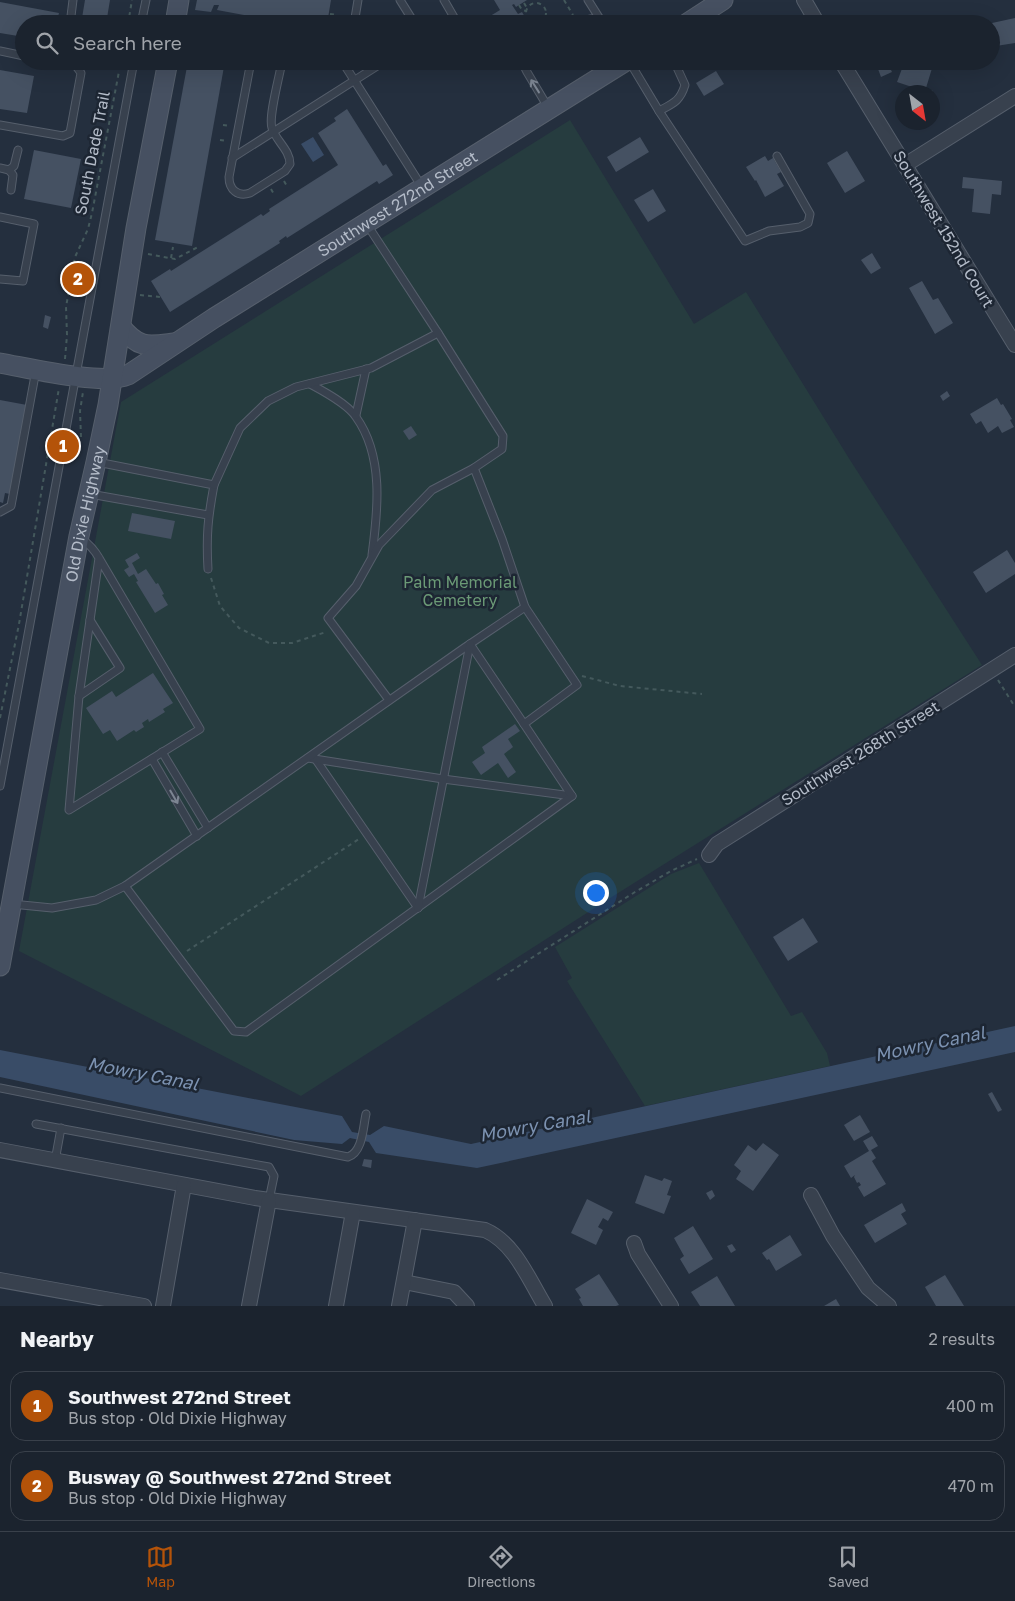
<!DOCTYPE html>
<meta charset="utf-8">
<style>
:root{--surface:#1b232e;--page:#282f3a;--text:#f1f3f6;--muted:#a0a4aa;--line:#39404a;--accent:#b45309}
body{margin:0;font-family:"Golos Text",sans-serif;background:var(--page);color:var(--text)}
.compass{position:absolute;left:895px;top:85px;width:45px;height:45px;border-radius:50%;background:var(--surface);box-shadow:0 5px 20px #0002;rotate:149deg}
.you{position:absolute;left:595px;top:892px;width:18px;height:18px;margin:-12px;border:4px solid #fff;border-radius:50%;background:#1a73e8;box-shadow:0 0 0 8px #1a73e833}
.badge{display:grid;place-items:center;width:32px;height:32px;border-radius:50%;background:var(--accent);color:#fff;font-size:16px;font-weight:700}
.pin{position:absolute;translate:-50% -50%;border:2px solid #fff;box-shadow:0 1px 5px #0006}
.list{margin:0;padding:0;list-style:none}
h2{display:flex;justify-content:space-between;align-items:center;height:65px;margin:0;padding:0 20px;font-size:21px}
h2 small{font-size:16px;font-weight:400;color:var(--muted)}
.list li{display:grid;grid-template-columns:32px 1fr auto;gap:15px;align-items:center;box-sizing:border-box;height:70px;margin:0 10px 10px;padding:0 10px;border:1px solid var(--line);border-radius:15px}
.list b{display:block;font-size:19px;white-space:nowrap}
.list p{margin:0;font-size:16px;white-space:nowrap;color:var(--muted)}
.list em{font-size:16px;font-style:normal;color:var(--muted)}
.icon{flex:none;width:28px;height:28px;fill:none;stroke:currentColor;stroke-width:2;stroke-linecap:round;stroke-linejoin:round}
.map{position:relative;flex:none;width:1015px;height:1306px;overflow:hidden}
.search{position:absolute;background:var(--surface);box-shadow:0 5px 20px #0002;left:15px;right:15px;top:15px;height:55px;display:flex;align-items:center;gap:12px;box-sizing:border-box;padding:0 18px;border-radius:28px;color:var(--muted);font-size:19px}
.sheet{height:225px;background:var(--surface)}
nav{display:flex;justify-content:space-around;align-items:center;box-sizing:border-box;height:70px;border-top:1px solid var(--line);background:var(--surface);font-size:14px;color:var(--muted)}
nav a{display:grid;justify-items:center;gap:2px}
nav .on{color:var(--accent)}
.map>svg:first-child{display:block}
.green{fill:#263c3f}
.water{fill:#394c67}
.building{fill:#455162}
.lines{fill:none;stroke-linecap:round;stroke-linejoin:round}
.lane-casing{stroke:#565f6c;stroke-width:9}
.street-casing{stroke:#565f6c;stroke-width:16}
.secondary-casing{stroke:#565f6c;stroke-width:21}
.path{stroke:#44595c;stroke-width:2;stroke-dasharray:4 4;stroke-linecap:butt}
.lane{stroke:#38414e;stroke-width:7}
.street{stroke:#38414e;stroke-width:14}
.secondary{stroke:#465061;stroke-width:19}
.oneway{stroke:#7c8592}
.labels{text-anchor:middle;stroke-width:5;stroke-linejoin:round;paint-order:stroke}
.street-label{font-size:16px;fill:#b4bcc9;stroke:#1d2633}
.park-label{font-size:16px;fill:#6b9a76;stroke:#1d2633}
.water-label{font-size:18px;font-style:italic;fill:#7c92b1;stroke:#1d2633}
</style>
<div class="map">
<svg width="1015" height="1306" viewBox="0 0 1015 1306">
<rect width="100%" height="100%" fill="#242f3e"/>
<g class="green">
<polygon points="570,120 694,324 746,292 850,460 982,665 615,895 301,1096 19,951 121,402"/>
<polygon points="699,863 791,1016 802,1012 827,1053 830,1066 645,1106 567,981 572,978 555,947 671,874"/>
</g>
<g class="water">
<polygon points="313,137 324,155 313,162 301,144"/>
<polygon points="1015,1026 1015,1052 477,1168 376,1153 369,1142 350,1138 342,1144 294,1140 0,1077 0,1050 342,1116 352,1132 370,1135 384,1126 471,1144"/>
</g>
<g class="building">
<polygon points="85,0 110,0 106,24 81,24"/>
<polygon points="197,0 331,0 327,24 293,24 217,10 219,5 214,5 211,12 195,10"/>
<polygon points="494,0 527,0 516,7 514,4 512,5 518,14 522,12 529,24 491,24 487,18 500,10"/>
<polygon points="0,2 59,13 56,24 24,24 24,37 0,33"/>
<polygon points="1015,18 1015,43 996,46 992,23"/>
<polygon points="188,61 225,61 192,246 155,240"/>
<polygon points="924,62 933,65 926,88 933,91 933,92 917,92 918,89 897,82 903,66 912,69 913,65 922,68"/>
<polygon points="888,64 892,72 881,77 878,69"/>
<polygon points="0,70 34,76 27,113 0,109"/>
<polygon points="716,71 724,84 704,96 696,83"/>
<polygon points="347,109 383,166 386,164 393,175 379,184 377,181 287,238 286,236 279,241 280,243 170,312 151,281 170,269 171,271 261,214 263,216 270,211 269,209 338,165 318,133 336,121 334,118"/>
<polygon points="640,137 649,152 616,172 607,157"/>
<polygon points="34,150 81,159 71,208 24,199"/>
<polygon points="847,151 865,181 845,193 827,163"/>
<polygon points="765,156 768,161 773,158 781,172 777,174 784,186 765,197 756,180 755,181 746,167"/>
<polygon points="963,177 1002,181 1001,195 992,194 990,214 972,212 974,189 962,188"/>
<polygon points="653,189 666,211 648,222 634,200"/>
<polygon points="872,253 881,268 871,274 861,260"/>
<polygon points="922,281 933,300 938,298 953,323 935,334 909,288"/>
<polygon points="45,315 51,317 48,329 43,327"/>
<polygon points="947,391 950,396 943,401 940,396"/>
<polygon points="997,398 1001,405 1003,404 1012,419 1010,420 1014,427 1002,433 998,426 988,433 981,421 976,424 970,414"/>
<polygon points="0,400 27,405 10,494 5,493 3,503 0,502"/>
<polygon points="411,426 417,435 409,440 403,431"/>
<polygon points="132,513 175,521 171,539 128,531"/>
<polygon points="1007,550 1015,563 1015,574 986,593 973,572"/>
<polygon points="137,553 140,558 132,563 138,574 146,569 156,584 158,583 164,594 162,595 168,605 155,613 136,582 138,581 134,574 129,577 124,570 129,567 125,560"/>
<polygon points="153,673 173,703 163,709 165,712 149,722 148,719 142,723 144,727 136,732 134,730 117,741 110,730 103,734 86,708 112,691 116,697"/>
<polygon points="515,724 520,731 508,739 513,747 504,754 516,772 508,778 498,763 481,775 472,762 485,753 482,747"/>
<polygon points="803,918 818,942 788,961 773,937"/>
<polygon points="992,1092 1002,1110 998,1112 988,1094"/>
<polygon points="860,1115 870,1132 854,1141 844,1125"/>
<polygon points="872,1136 878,1146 871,1150 876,1158 872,1161 886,1184 864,1197 858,1187 861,1185 859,1182 857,1183 854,1177 855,1175 851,1178 844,1166 869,1151 863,1141"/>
<polygon points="763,1143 779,1155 753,1191 736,1179 741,1171 734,1165 748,1145 756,1151"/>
<polygon points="364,1159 372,1160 371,1168 362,1166"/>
<polygon points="645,1175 662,1181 664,1178 672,1181 667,1195 671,1196 664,1214 635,1203"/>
<polygon points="712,1190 715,1196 710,1200 706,1193"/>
<polygon points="587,1199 613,1212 608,1221 603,1218 598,1227 603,1230 596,1245 571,1233"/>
<polygon points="902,1203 906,1211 901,1214 907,1224 875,1243 864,1225"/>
<polygon points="693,1226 713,1259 689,1274 680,1259 684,1256 674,1238"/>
<polygon points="790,1235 802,1255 776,1271 769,1259 767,1260 762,1253"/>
<polygon points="732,1244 736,1250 731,1253 727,1246"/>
<polygon points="599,1274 619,1305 616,1306 583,1306 579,1299 581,1298 575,1289"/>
<polygon points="945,1275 964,1306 936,1306 925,1287"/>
<polygon points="717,1276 735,1306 700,1306 691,1292"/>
<polygon points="836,1299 840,1306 824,1306"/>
</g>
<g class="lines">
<g class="lane-casing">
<g id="lane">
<polyline points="400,0 415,24"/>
<polyline points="444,0 455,19 447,24"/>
<polyline points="588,0 600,19"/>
<polyline points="176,21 190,24"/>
<polyline points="70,24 73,0"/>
<polyline points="141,24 146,0"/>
<polyline points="354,24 358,0"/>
<path d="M577 24C585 19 591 18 600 19L603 24"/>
<polyline points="0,51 24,56"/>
<path d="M251 61 229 177C229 190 238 197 250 193L285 171 290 164C290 150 276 141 272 128 268 117 280 75 282 61"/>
<polyline points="342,61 422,187"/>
<polyline points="525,61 525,68 527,72 549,109"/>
<polyline points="629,61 659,111 745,241 769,231 800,227 808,223 810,214 777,156"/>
<path d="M659 111C674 103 680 101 685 85L674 61"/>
<polyline points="0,125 63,136 70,133 81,73 76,66 52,61"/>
<polyline points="232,158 385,61"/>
<polyline points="0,168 9,170 14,166 18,150"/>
<polyline points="9,170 13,175 11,190"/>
<polyline points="0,217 34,224 23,281 0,279"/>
<path d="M310 384C323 391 348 404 356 417 384 456 378 510 372 555"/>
<polyline points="356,415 366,369"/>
<path d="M97 462 214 485C208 517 206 536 208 569"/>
<polyline points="214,485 240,428 268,401 296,387 371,368 438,333"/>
<polyline points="90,494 208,515"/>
<polyline points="0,512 11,506 36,370"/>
<path d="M81 538C89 544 94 549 99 558L200 729 69 810 79 696 99 558"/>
<polyline points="470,644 524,724"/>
<polyline points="79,696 120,668 90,620"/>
<polyline points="389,700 328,618 356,586 379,545 432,490 474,468"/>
<polyline points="162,752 208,828"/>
<polyline points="314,757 418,908"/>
<polyline points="308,758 443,779 572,796"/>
<polyline points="152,759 197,836"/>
<polyline points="0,786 134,61"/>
<polyline points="125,886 234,1031 246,1032 572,796 524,724 577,685 525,607 502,539 474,468 502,449 503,436 438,333 366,223"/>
<polyline points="12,904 52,908 96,900 125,886 464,648 525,607"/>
<polyline points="418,908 470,644"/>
<path d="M0 1088 348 1157C363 1152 363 1127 366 1114"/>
<polyline points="36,1124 269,1167 274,1176 269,1200"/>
<polyline points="55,1161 61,1128"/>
</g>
</g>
<g class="street-casing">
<g id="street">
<polyline points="804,0 818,24"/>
<polyline points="841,61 1015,345"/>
<polyline points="905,165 1015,96"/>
<polyline points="709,855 717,844 1015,655"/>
<path d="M0 1150 255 1198 485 1230C515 1243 529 1280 545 1306"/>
<polyline points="811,1195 833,1236 868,1288 889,1306"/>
<polyline points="634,1243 638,1254 671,1306"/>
<polyline points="0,1280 144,1306"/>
<polyline points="404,1282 454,1292 467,1306"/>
<polyline points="163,1306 184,1185"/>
<polyline points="249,1306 269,1200"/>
<polyline points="336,1306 353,1212"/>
<polyline points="399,1306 415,1220"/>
</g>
</g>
<g class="secondary-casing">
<g id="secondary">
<polyline points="175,24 179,0"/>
<polyline points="686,24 723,0"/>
<path d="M121 327C139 349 148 346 174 343"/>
<path id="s1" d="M0 363C29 368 103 386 128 375L214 318 626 61"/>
<path id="s2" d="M0 966 79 536 96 462 108 405 136 228 168 61"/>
</g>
</g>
<g class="path">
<polyline points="564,0 573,15"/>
<circle cx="536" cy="13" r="10"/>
<polyline points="524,3 527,8"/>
<polyline points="519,5 522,10 526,11"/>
<polyline points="330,14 337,15"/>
<polyline points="128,24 132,0"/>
<polyline points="223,125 230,126"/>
<polyline points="220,140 227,141"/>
<polyline points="284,181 288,188"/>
<polyline points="271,189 275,196"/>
<polyline points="148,254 175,259 198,247"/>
<polyline points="171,258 173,247"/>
<polyline points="140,295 160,297"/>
<polyline points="65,359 67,335 66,307 75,257 88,229 92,213 121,61"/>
<polyline points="81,437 80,411 83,392"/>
<polyline points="211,578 220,606 239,628 269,643 292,643 326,632"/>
<polyline points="582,676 620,686 702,694"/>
<polyline points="998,680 1015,707"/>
<polyline points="0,718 19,624 59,388"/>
<polyline points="187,951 359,839"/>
<polyline points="497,980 635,892 671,871 697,859"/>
</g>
<use href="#lane" class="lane"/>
<use href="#street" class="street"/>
<use href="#secondary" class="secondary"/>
</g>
<defs><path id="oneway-shaft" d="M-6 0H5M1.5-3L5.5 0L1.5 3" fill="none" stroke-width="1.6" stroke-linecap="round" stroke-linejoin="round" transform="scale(1.25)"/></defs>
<g class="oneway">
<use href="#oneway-shaft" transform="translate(535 86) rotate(-122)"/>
<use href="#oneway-shaft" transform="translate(174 797) rotate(60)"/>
</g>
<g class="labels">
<g class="street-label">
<text transform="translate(92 153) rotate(-79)" y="6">South Dade Trail</text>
<text dy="6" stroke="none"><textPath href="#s1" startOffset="449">Southwest 272nd Street</textPath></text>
<text transform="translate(944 229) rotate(59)" y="6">Southwest 152nd Court</text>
<text dy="6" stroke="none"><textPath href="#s2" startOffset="460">Old Dixie Highway</textPath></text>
<text transform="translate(860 753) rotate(-32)" y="6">Southwest 268th Street</text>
</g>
<g class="park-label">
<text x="460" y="588">Palm Memorial<tspan x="460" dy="18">Cemetery</tspan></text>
</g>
<g class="water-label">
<text transform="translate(930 1044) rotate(-12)" y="6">Mowry Canal</text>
<text transform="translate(143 1074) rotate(11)" y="6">Mowry Canal</text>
<text transform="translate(535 1126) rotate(-10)" y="6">Mowry Canal</text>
</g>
</g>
</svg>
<svg class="compass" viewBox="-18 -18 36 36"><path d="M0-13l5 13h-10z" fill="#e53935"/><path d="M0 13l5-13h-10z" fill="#a0a4aa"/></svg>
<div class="you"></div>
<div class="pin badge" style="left:63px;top:446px">1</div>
<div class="pin badge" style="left:78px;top:279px">2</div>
<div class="search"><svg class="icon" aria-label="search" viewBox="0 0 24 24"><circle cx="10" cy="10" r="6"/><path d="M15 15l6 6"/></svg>Search here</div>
</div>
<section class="sheet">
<h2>Nearby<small>2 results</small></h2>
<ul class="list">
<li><span class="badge">1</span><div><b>Southwest 272nd Street</b><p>Bus stop · Old Dixie Highway</p></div><em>400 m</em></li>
<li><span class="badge">2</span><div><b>Busway @ Southwest 272nd Street</b><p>Bus stop · Old Dixie Highway</p></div><em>470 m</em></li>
</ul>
</section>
<nav>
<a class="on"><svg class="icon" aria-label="map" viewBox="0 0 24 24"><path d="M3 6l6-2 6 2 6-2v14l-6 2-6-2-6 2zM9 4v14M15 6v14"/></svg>Map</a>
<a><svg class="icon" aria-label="directions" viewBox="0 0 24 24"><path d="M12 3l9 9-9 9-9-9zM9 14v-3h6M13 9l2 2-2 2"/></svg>Directions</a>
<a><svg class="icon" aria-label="saved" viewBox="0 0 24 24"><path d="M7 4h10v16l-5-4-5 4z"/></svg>Saved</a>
</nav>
